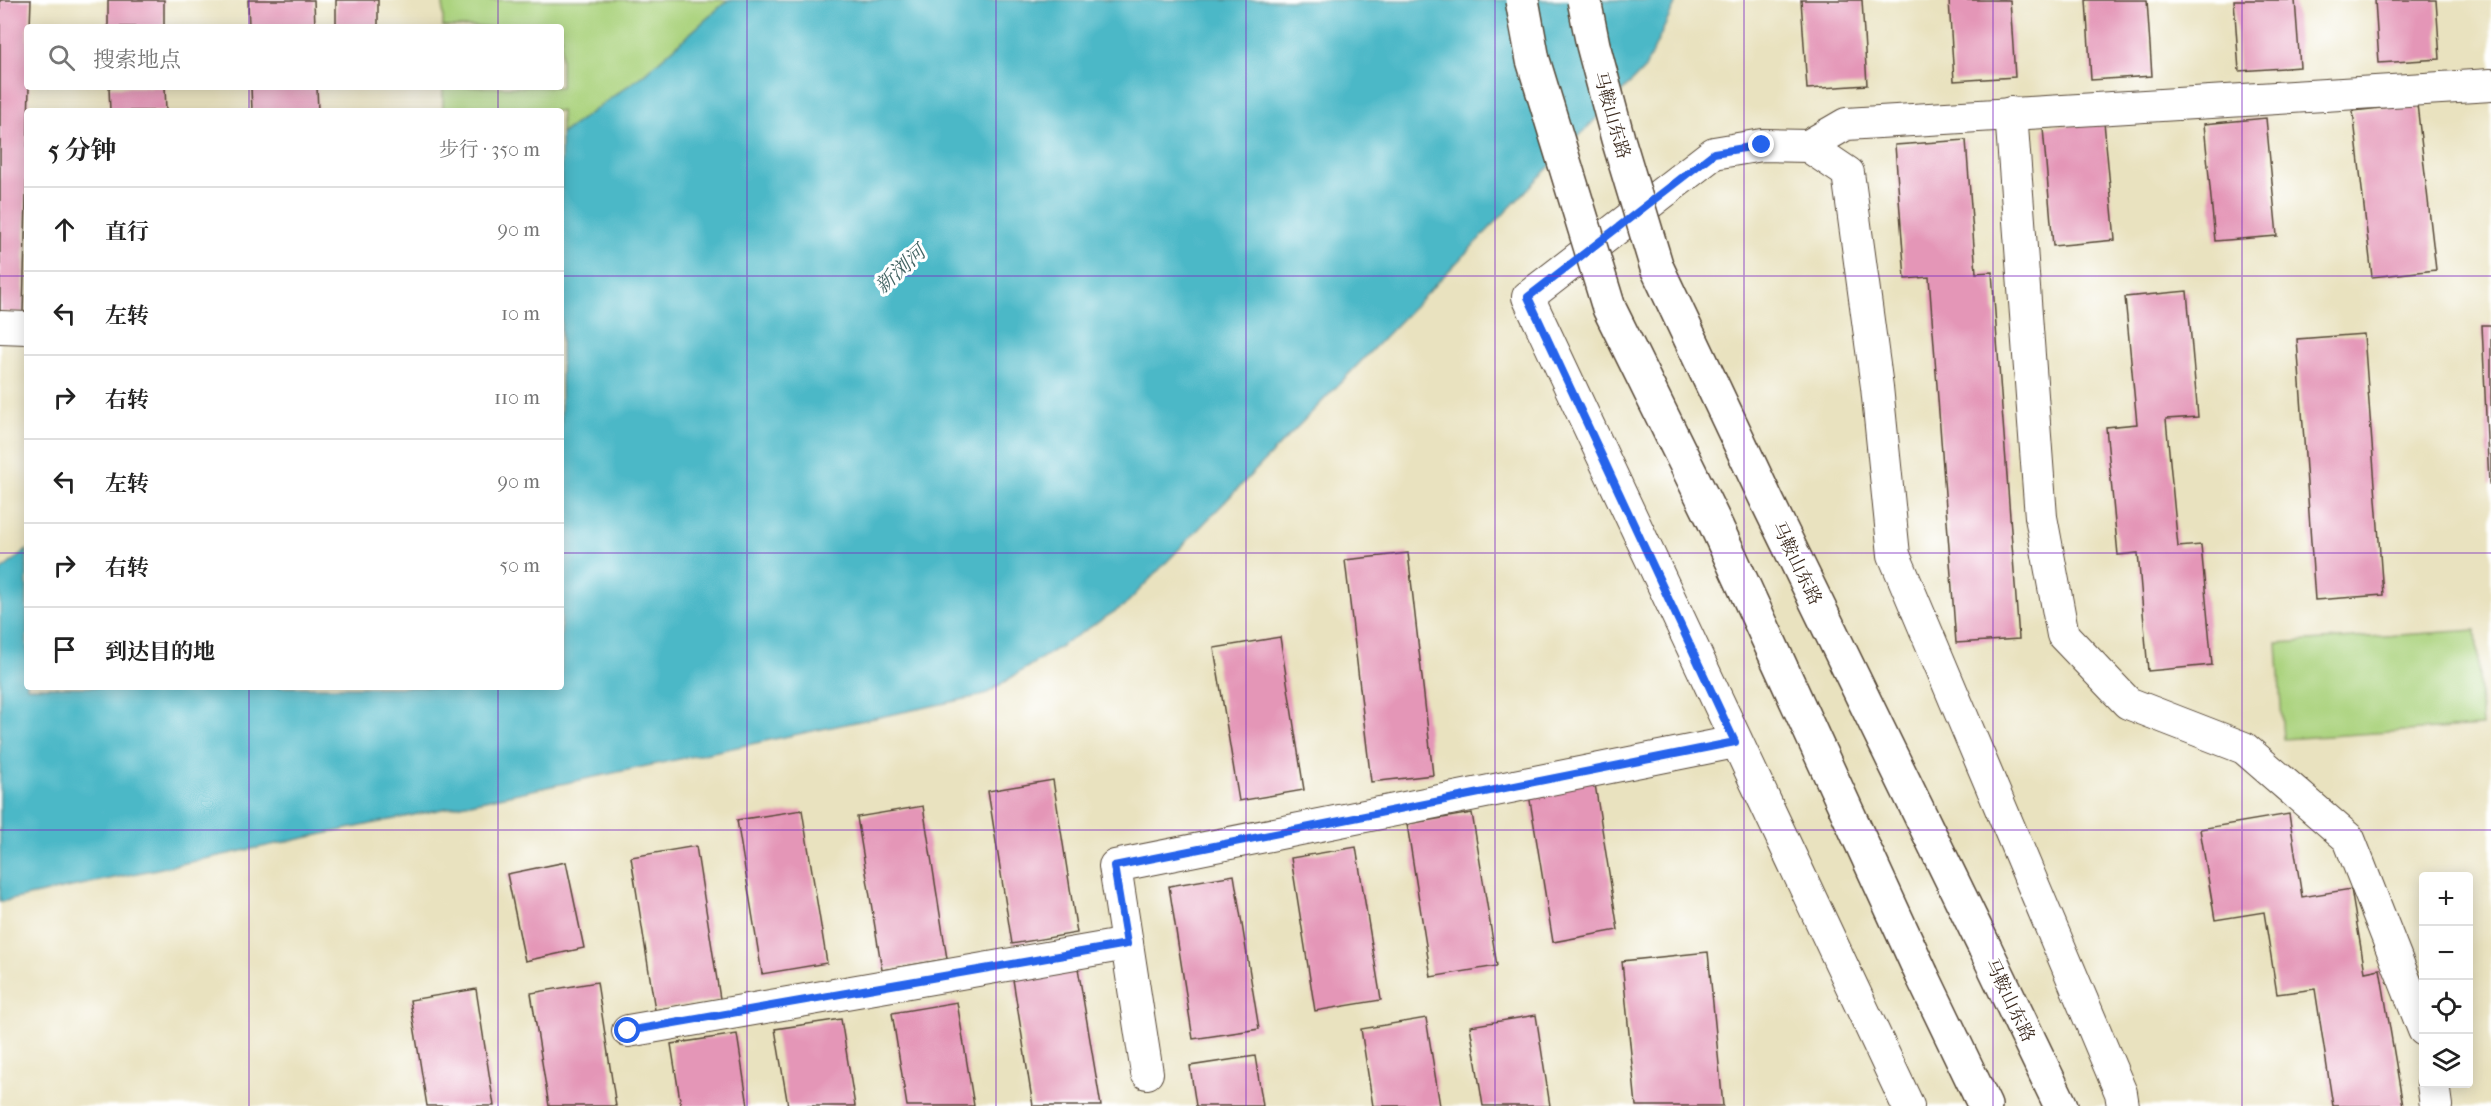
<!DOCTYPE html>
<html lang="zh">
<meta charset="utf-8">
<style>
:root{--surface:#fff;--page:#f6f6f6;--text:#222;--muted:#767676;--line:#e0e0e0}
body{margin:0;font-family:"IM FELL French Canon","Noto Serif SC",serif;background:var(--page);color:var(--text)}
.controls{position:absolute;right:18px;bottom:18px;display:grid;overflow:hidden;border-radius:6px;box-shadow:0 3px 15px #0003}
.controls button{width:54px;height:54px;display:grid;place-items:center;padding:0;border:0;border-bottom:2px solid var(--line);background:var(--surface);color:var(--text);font:30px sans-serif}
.stop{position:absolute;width:18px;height:18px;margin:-14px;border:4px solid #2563eb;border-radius:50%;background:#fff}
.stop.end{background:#2563eb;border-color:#fff;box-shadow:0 2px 6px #0008}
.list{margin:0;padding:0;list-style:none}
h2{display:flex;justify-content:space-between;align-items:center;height:78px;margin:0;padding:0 24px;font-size:26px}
h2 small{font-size:20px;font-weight:400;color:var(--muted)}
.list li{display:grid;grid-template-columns:39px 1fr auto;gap:18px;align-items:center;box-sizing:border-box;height:84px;padding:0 24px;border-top:2px solid var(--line)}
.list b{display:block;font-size:22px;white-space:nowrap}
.list em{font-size:20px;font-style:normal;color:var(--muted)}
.icon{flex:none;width:33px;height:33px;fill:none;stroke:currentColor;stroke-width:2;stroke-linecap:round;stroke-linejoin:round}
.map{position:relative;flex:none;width:2491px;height:1106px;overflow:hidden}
.search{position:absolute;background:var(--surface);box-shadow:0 3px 15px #0003;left:24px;top:24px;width:540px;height:66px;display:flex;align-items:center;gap:15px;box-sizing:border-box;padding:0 21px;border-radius:6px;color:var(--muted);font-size:22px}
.panel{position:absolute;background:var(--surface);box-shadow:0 3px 15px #0003;left:24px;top:108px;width:540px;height:582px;border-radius:6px}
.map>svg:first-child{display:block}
.green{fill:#abd37e;stroke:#737e4e;stroke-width:1.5}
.water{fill:#4cb8c7;stroke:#447172;stroke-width:1.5}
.building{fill:#e496b7}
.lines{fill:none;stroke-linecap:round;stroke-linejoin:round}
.street-casing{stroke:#554636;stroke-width:34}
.secondary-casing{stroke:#554636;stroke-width:36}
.street{stroke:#fff;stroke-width:32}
.secondary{stroke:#fff;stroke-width:33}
.secondary-bridge-casing{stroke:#554636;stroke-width:36;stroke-linecap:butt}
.secondary-bridge{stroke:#fff;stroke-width:33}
.route{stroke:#2563eb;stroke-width:8}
.grid{fill:none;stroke:#7b2cbf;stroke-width:1.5;stroke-opacity:0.55}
.labels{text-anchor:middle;stroke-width:6;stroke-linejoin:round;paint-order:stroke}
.street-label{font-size:18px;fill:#3b2a1e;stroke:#fff}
.water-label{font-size:20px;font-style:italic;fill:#426362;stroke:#fff}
</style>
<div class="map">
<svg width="2491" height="1106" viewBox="0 0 2491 1106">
<rect width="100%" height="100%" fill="#fff"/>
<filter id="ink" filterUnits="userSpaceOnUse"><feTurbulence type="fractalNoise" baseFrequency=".0167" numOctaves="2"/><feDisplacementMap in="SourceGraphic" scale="12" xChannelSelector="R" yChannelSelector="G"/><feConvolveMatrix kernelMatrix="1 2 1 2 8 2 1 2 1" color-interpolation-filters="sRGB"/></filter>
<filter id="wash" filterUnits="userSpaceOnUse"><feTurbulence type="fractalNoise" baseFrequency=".008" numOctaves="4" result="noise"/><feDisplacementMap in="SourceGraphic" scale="24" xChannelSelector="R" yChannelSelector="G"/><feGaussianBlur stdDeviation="1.35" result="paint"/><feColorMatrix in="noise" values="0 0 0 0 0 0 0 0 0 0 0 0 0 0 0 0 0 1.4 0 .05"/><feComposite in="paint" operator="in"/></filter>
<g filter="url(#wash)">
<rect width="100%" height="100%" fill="#e9e2bf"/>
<g class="green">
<polygon points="443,0 728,0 643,75 561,134 561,111 443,111 443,87 561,87 561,27 443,27"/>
<polygon points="2476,630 2482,726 2283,739 2277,643"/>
</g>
<polygon class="water" points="728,0 1677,0 1645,68 1125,605 984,695 0,902 0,571 27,550 27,687 561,687 561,134 643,75"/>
<g id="blocks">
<g class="building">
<polygon points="0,0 31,0 30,27 27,27 29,87 23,313 0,312"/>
<rect x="108" y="0" width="56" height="27"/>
<polygon points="248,0 314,0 315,27 249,27"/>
<rect x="336" y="0" width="42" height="27"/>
<polygon points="1801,0 1862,0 1867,85 1807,89"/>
<polygon points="1949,0 2010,0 2015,77 1954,81"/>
<polygon points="2086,0 2147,0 2152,76 2091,80"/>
<polygon points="2234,0 2295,0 2300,67 2239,71"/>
<polygon points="2375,0 2436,0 2440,59 2379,63"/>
<polygon points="109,87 165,87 166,111 110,111"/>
<polygon points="251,87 317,87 318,111 252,111"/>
<polygon points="2417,104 2436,270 2372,277 2353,111"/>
<polygon points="2266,118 2277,236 2215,241 2204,124"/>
<polygon points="2104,122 2115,240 2053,246 2043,128"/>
<polygon points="1966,140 1976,273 1992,272 2019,639 1956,643 1929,277 1905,279 1895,145"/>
<polygon points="2187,291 2198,417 2166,419 2178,547 2201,545 2212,665 2148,671 2138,553 2118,555 2106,427 2137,424 2125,297"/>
<polygon points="2482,325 2491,325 2491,484 2489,484"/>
<polygon points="2364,334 2383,595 2315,600 2297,339"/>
<polygon points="1408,553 1433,775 1371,782 1345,560"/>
<polygon points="1280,637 1304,790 1239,801 1214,648"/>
<polygon points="1594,778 1618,930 1553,942 1528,788"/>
<polygon points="1053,780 1077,933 1012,944 988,791"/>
<polygon points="923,806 947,959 882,970 857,817"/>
<polygon points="802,810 827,963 762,974 737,820"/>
<polygon points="1472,813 1497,966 1431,977 1407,824"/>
<polygon points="2289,814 2302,897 2351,889 2365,972 2380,969 2403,1106 2333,1106 2315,989 2277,994 2264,912 2215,920 2200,829"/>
<polygon points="696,846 720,999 655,1010 631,857"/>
<polygon points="1356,847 1381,1000 1315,1011 1291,858"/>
<polygon points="566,862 584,948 525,961 507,874"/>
<polygon points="1234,875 1259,1029 1193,1039 1169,886"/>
<polygon points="1708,952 1723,1106 1636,1106 1622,961"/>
<polygon points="1077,962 1101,1106 1033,1106 1012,973"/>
<polygon points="597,982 616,1106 549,1106 531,993"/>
<polygon points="476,989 494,1106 427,1106 410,1000"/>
<polygon points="957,1002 974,1106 907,1106 892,1013"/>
<polygon points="1536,1015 1550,1106 1483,1106 1470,1026"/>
<polygon points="1426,1018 1440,1106 1373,1106 1361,1029"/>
<polygon points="841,1019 855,1106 788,1106 775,1029"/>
<polygon points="737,1034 748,1106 681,1106 671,1044"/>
<polygon points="1255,1056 1263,1106 1196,1106 1190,1066"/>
</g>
</g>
</g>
<g filter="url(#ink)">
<use href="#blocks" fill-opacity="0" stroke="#554636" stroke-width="1.5"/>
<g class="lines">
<g class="street-casing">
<g id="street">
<polyline points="2011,113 2041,517 2063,635 2128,703 2244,748 2349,839 2424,1030"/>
<polyline points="1808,146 1846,124 2491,85"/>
<polyline points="0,327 27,328"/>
<polyline points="628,1031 1127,944"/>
<polyline points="1147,1073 1115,866 1735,742"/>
<polyline points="2433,1084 2436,1106"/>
<polyline points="1908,1106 1528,297 1714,153 1762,145 1808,146 1848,173 1877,387 1894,555 2121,1093 2123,1106"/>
</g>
</g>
<g class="secondary-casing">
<g id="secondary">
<polyline points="1985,948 2061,1106"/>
<polyline points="1922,975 1985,1106"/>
</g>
</g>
<use href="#street" class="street"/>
<use href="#secondary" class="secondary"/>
<g class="secondary-bridge-casing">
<g id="secondary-bridge">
<polyline points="1522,0 1533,60 1609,308 1713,519 1922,975"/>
<polyline points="1584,0 1593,45 1618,139 1657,268 1768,503 1985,948"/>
</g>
</g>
<use href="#secondary-bridge" class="secondary-bridge"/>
</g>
</g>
<g class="lines" filter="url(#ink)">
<polyline class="route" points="628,1031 1127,944 1114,866 1735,742 1528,297 1714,153 1762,145"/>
</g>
<path class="grid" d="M249 0V27M498 0V27M747 0V1106M996 0V1106M1246 0V1106M1495 0V1106M1744 0V1106M1993 0V1106M2242 0V1106M249 87V111M498 87V111M0 276H27M561 276H2491M0 553H27M561 553H2491M249 687V1106M498 687V1106M0 830H2491"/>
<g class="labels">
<g class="street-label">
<text transform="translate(1612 115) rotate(74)" y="6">马鞍山东路</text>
<text transform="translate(1797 563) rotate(64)" y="6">马鞍山东路</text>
<text transform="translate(2010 1000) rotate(64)" y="6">马鞍山东路</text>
</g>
<g class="water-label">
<text transform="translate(900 269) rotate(-42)" y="7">新浏河</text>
</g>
</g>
</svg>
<div class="controls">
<button>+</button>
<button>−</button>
<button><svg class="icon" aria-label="locate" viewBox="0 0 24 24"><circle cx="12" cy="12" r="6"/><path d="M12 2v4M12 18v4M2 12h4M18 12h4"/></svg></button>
<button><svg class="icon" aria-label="layers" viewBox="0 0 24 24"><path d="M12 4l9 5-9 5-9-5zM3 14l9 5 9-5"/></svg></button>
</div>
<div class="stop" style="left:628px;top:1031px"></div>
<div class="stop end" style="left:1762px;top:145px"></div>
<div class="search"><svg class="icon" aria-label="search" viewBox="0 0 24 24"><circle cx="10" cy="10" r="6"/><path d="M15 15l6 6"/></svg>搜索地点</div>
<section class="panel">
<h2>5 分钟<small>步行 · 350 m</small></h2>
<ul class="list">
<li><svg class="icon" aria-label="ahead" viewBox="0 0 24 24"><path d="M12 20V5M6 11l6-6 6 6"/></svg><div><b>直行</b></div><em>90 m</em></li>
<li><svg class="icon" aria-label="left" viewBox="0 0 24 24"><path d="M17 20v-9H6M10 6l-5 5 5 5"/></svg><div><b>左转</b></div><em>10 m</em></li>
<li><svg class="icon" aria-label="right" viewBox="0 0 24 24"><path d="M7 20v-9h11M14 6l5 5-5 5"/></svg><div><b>右转</b></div><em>110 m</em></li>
<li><svg class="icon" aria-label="left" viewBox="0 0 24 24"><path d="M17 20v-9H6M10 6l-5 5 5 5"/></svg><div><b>左转</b></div><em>90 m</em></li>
<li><svg class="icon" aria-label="right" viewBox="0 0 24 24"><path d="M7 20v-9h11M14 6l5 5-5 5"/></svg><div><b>右转</b></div><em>50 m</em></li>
<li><svg class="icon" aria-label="arrive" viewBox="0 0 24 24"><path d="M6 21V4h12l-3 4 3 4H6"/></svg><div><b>到达目的地</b></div></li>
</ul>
</section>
</div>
